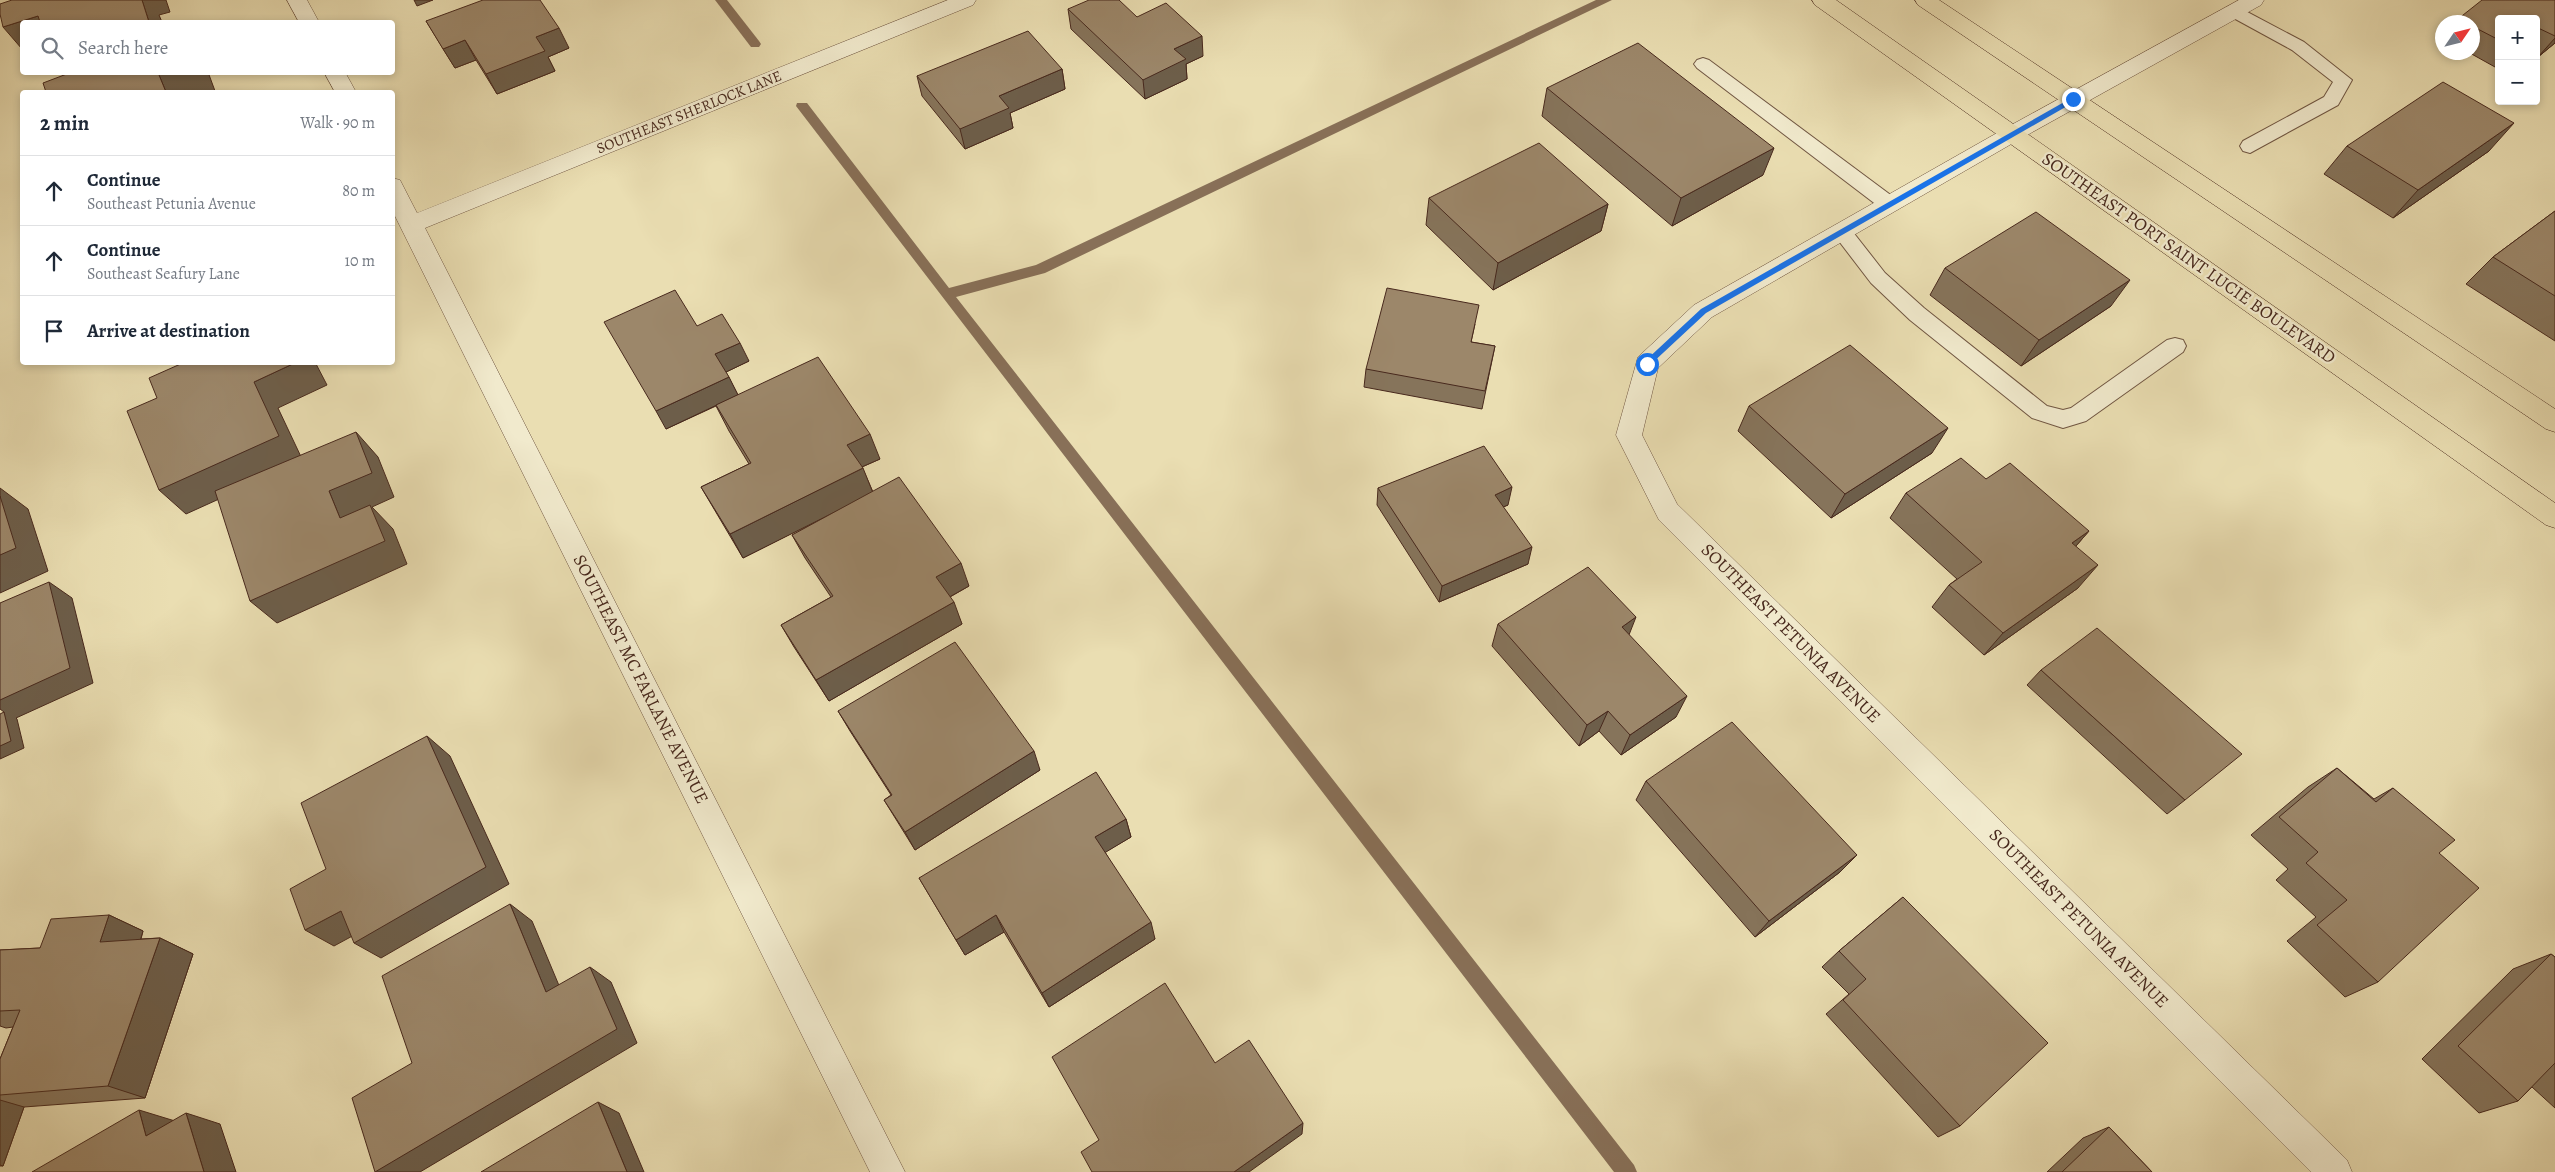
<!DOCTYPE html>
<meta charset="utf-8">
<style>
:root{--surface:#fff;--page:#f6f6f7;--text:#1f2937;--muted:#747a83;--line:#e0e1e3}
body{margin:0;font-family:Alegreya,serif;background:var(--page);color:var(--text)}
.controls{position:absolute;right:15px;top:15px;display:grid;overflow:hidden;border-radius:5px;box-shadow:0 2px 8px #0003}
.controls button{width:45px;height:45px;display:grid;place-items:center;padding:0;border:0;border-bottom:1px solid var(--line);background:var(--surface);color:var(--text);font:25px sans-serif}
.compass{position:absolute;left:2435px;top:15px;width:45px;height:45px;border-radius:50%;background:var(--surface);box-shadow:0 2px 8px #0003;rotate:55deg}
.stop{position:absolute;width:15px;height:15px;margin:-11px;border:4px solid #1a73e8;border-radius:50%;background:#fff}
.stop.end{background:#1a73e8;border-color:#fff;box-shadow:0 1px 5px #0008}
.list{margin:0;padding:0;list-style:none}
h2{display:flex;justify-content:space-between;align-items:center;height:65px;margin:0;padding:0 20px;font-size:21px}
h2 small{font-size:16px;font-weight:400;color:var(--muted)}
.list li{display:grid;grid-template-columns:32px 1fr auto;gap:15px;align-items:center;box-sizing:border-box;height:70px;padding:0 20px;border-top:1px solid var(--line)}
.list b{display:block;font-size:19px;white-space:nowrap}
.list p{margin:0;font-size:16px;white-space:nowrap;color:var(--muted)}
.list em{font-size:16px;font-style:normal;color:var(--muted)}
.icon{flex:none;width:28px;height:28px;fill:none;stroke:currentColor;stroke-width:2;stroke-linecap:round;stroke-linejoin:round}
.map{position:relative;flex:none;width:2555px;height:1172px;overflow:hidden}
.search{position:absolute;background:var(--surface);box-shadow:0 2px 8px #0003;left:20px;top:20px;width:375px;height:55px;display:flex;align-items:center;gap:12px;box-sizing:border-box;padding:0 18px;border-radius:5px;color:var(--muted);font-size:19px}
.panel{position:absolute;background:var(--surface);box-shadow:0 2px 8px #0003;left:20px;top:90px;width:375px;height:275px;border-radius:5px}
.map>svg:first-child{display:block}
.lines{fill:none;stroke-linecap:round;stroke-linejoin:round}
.stream{fill:#887058;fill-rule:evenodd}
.service-casing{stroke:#705642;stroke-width:2}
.minor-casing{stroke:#705642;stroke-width:1}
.primary-casing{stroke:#48291d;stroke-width:1}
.service{fill:#f1eacd;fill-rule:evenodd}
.minor{fill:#f1eacd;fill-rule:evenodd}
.primary{fill:#eadeb2;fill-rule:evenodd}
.wall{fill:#86745b;stroke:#48291d}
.shaded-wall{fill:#6d5e4a;stroke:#48291d}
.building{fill:#9c876a;stroke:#48291d}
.route{fill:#1a73e8}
.labels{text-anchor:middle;stroke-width:4.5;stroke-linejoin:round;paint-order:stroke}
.far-street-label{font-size:15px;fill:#48291d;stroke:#f1eacd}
.street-label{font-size:18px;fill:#48291d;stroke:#f1eacd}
</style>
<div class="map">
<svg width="2555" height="1172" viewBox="0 0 2555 1172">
<rect width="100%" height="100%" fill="#eadeb2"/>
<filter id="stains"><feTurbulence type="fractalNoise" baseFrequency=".004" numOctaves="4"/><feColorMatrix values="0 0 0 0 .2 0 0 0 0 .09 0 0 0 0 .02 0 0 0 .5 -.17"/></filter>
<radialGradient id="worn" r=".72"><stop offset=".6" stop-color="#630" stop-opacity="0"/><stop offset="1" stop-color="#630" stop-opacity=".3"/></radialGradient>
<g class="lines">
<g class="stream">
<polygon points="715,0 727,0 759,41 761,44 759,47 751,47"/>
<polygon points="1596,0 1612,0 1045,273 956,297 1634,1165 1637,1172 1614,1172 796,106 797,103 807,103 949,288 1036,265"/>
</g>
<g class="service-casing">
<g id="service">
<polygon points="2234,5 2304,42 2352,80 2338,105 2250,153 2243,151 2240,146 2243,141 2324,97 2333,82 2292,50 2228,15 2225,11 2228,7"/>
<polygon points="1703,58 1709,60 1896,199 1899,204 1896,209 1889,211 1882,209 1697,68 1694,64 1697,60"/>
<polygon points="1842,225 1849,227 1885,273 1924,308 2047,406 2063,410 2071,408 2167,340 2175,338 2183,340 2186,346 2183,352 2086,421 2063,428 2032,418 1910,320 1871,283 1832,232 1835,227"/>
</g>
</g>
<g class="minor-casing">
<g id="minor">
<polygon points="287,0 307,0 319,22 299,22"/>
<polygon points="948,0 976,0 973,5 425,228 905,1172 870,1172 392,210 392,178 400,180 417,213"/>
<polygon points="2239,0 2264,0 2261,5 2020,139 1712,317 1658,368 1642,435 1677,504 2347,1160 2352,1172 2311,1172 1659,520 1616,435 1638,357 1694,305 2004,129"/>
<polygon points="324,72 345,72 356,92 335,92"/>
</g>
</g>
<g class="primary-casing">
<g id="primary">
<polygon points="1812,0 1836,0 2555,503 2555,528 2546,525 1815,5"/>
<polygon points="1915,0 1939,0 2555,409 2555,432 2546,429 1918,5"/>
</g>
</g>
<use href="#service" class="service"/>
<use href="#minor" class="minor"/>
<use href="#primary" class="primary"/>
</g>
<g class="wall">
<polygon points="2555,0 2555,43 2538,57 2536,56 2536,19 2499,19 2499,63 2495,67 2468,52 2472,52 2472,22 2455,22 2458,19"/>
<polygon points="1068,9 1137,17 1203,56 1186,64 1187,79 1145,99 1071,29"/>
<polygon points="426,21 569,48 548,57 555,71 497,94 476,60 455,68"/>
<polygon points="1062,69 1065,89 1010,113 1013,128 965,149 922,96 917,76"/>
<polygon points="1547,88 1763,175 1672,226 1542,116"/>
<polygon points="2347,146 2489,151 2393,218 2324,174"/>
<polygon points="1429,198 1608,204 1601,231 1493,290 1426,225"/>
<polygon points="2555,211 2555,341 2466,284 2493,257"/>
<polygon points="1945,268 2111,306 2021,366 1930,295"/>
<polygon points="1475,324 1471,342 1495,346 1482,409 1364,387 1366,369"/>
<polygon points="697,326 749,361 726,372 738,395 880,459 862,467 873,492 969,586 950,597 962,624 829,701 794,647 781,625 831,597 805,558 792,535 836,511 743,558 701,487 749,464 729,431 716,406 666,429"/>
<polygon points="1749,406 1932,453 1831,518 1738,431"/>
<polygon points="1986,479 2089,531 2076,546 2078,588 1984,655 1932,607 1949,585 1957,579 1890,518 1906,493"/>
<polygon points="1378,488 1508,505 1503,507 1528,564 1439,602 1377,505"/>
<polygon points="1498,624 1629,635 1676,717 1621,755 1599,731 1579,746 1492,646"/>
<polygon points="2041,670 2185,800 2167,814 2027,685"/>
<polygon points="838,711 1040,770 915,850 884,800 891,795 850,731"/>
<polygon points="2337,768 2374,799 2393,788 2439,853 2378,982 2345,997 2287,941 2316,917 2276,880 2288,869 2251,835 2308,787"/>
<polygon points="1646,781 1840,872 1755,937 1636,800"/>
<polygon points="1126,819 1131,837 1105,852 1155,939 1049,1007 1004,932 965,955 919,878"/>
<polygon points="1903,897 1960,1126 1938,1137 1826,1014 1849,994 1822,967 1839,951"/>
<polygon points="109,915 143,931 141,939 160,938 193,954 145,1098 24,1107 3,1166 0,1166 0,1059 13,1027 6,1028 0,1026 0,950 40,948"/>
<polygon points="2551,954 2555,957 2555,1108 2532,1087 2518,1101 2479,1113 2422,1059 2513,969"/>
<polygon points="2109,1127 2152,1172 2047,1172 2083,1138"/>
</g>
<g class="shaded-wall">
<polygon points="142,0 166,0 170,12 159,15 162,22 149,22"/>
<polygon points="414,0 433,0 417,6"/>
<polygon points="38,16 44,22 22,22 22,49 3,27"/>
<polygon points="559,28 569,48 548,57 555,71 497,94 486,74 536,37"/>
<polygon points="1202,36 1203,56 1186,64 1187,79 1145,99 1143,80 1174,49"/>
<polygon points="2555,38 2555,43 2538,57"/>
<polygon points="465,40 476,60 455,68 443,49"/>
<polygon points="1062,69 1065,89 1010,113 1013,128 965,149 960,129 999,96"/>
<polygon points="60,72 120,72 73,88"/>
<polygon points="165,72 208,72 215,91 210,92 166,92 159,75"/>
<polygon points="2514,123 2489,151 2393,218 2418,190"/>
<polygon points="1774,148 1763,175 1672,226 1681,198"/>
<polygon points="1608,204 1601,231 1493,290 1498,263"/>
<polygon points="2130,280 2111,306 2021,366 2039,340"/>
<polygon points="740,343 749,361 724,373 715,354"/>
<polygon points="176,362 208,362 185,372"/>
<polygon points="297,362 315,362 327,385 278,408 303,461 186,514 159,490 254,382"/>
<polygon points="729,377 738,395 666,429 656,411"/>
<polygon points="1948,428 1932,453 1831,518 1845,494"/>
<polygon points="356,432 378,457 394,497 372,507 393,529 407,564 277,623 250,601 340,518 329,491"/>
<polygon points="870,434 880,459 857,469 847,445"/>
<polygon points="863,468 873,493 743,558 730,534"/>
<polygon points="1512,487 1508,505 1491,512 1495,495"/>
<polygon points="0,488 28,509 48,571 0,593"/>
<polygon points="2089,531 2069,554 2072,543"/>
<polygon points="1532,547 1528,564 1439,602 1442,586"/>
<polygon points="961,563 969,586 944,600 936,577"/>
<polygon points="2098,565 2078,588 1984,655 2003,633"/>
<polygon points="49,582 72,598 93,683 16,718 17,719 24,748 0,759 0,746 4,712 0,709 0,700"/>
<polygon points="954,602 962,624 829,701 816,680"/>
<polygon points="1636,617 1627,640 1622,627"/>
<polygon points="1687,696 1676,717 1621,755 1630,735"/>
<polygon points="1608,711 1599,731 1579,746 1587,725"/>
<polygon points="427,736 450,756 509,884 381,958 354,943"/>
<polygon points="1034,751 1040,770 915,850 905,832"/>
<polygon points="1126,819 1131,837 1101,855 1095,837"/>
<polygon points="1857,855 1840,872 1755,937 1769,921"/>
<polygon points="510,904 532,921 568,1007 546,992"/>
<polygon points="341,911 369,927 334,946 305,930"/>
<polygon points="109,915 143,931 135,958 100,942"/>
<polygon points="996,915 1004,932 965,955 956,940"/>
<polygon points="1151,922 1155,939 1049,1007 1042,993"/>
<polygon points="160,938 193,954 145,1098 108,1086"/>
<polygon points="590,967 611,982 637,1043 420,1172 375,1172"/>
<polygon points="0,1100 24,1107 3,1166 0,1165"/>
<polygon points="598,1102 619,1113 644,1172 627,1172"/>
<polygon points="139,1110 175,1121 146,1136"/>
<polygon points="186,1113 220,1124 236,1172 204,1172"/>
<polygon points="1303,1123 1302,1134 1249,1172 1234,1172"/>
</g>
<g class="building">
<polygon points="12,0 142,0 149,22 40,22 38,16 3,27 0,14 0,4"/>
<polygon points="483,0 540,0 559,28 536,37 545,51 486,74 465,40 443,49 426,21"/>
<polygon points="1089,0 1119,0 1137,17 1166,3 1202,36 1174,49 1186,59 1143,80 1068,9"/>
<polygon points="2482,0 2555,0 2555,36 2536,27 2536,19 2499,19 2499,40 2472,26 2472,22 2465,22 2458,19"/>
<polygon points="1028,31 1062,69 999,96 1009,108 960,129 917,76"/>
<polygon points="1638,43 1774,148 1681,198 1547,88"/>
<polygon points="72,72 165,72 159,75 166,92 46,92 43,83"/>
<polygon points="2443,82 2514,123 2418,190 2347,146"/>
<polygon points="1539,143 1608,204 1498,263 1429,198"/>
<polygon points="2555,211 2555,296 2493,257"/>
<polygon points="2036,212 2130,280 2039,340 1945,268"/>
<polygon points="1387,288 1479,305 1471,342 1495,346 1485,391 1366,369"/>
<polygon points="675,290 697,326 722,314 740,343 715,354 729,377 656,411 604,322"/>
<polygon points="1850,345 1948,428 1845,494 1749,406"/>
<polygon points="818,357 870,434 847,445 863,468 730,534 701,487 751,463 716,405"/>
<polygon points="185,362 297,362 254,382 279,436 159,490 127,411 157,398 149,378"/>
<polygon points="356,432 372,473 329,491 340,518 370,505 385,541 250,601 215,491"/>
<polygon points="1484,446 1512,487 1495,495 1532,547 1442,586 1378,488"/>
<polygon points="1961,458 1986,479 2010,463 2089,531 2072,543 2098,565 2003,633 1949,585 1982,562 1906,493"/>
<polygon points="899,477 961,563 936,577 954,602 816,680 781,625 833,596 792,535"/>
<polygon points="0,496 16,548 0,555"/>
<polygon points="1588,567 1636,617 1622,627 1687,696 1630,735 1608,711 1587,725 1498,624"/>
<polygon points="49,582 70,668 0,700 0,603"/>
<polygon points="2097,628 2242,754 2185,800 2041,670"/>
<polygon points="955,642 1034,751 905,832 884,800 892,795 838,711"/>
<polygon points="4,712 11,741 0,746 0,714"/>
<polygon points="1732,722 1857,855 1769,921 1646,781"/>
<polygon points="427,736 486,867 354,943 341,911 305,930 290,889 326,869 301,803"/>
<polygon points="2337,768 2376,802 2393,788 2455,840 2439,853 2479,888 2378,982 2317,925 2347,900 2306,863 2318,852 2279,817"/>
<polygon points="1096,772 1126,819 1095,837 1151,922 1042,993 996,915 956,940 919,878"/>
<polygon points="1903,897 2048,1043 1960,1126 1843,1000 1866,979 1839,951"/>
<polygon points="510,904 546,992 590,967 617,1029 375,1172 352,1098 412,1063 382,976"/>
<polygon points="109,915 100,942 160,938 108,1086 0,1095 0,1059 20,1010 0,1011 0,950 40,948 51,919"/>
<polygon points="2551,954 2555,957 2555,1063 2518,1101 2458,1046"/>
<polygon points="1165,983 1215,1063 1249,1040 1303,1123 1234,1172 1092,1172 1081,1152 1099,1140 1052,1057"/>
<polygon points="598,1102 627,1172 481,1172"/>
<polygon points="139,1110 146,1136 186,1113 204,1172 32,1172"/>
<polygon points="2109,1127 2152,1172 2062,1172"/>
</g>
<polygon class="route" points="2073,97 2076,101 1706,313 1649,366 1644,366 1644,362 1701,309"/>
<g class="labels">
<g class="far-street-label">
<text transform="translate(689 112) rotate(-22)" y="5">SOUTHEAST SHERLOCK LANE</text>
</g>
<g class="street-label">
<text transform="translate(2189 258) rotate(35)" y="6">SOUTHEAST PORT SAINT LUCIE BOULEVARD</text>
<text transform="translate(1791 633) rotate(45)" y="6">SOUTHEAST PETUNIA AVENUE</text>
<text transform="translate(641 679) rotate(63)" y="6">SOUTHEAST MC FARLANE AVENUE</text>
<text transform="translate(2079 918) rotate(45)" y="6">SOUTHEAST PETUNIA AVENUE</text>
</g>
</g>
<rect width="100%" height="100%" filter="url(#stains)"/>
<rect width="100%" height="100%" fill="url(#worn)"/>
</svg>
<div class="controls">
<button>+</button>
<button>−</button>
</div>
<svg class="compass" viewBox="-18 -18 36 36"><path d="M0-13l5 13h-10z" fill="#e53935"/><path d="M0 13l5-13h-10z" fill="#747a83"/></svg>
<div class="stop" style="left:1647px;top:364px"></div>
<div class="stop end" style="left:2073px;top:99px"></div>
<div class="search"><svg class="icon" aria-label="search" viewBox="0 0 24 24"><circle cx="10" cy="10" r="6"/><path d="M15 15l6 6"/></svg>Search here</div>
<section class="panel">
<h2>2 min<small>Walk · 90 m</small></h2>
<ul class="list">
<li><svg class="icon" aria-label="ahead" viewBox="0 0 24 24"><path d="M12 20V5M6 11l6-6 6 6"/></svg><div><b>Continue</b><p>Southeast Petunia Avenue</p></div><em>80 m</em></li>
<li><svg class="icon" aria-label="ahead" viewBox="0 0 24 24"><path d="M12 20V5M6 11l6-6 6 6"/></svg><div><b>Continue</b><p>Southeast Seafury Lane</p></div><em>10 m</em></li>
<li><svg class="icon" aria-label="arrive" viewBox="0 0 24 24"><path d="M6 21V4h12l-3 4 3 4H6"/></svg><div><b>Arrive at destination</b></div></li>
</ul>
</section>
</div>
